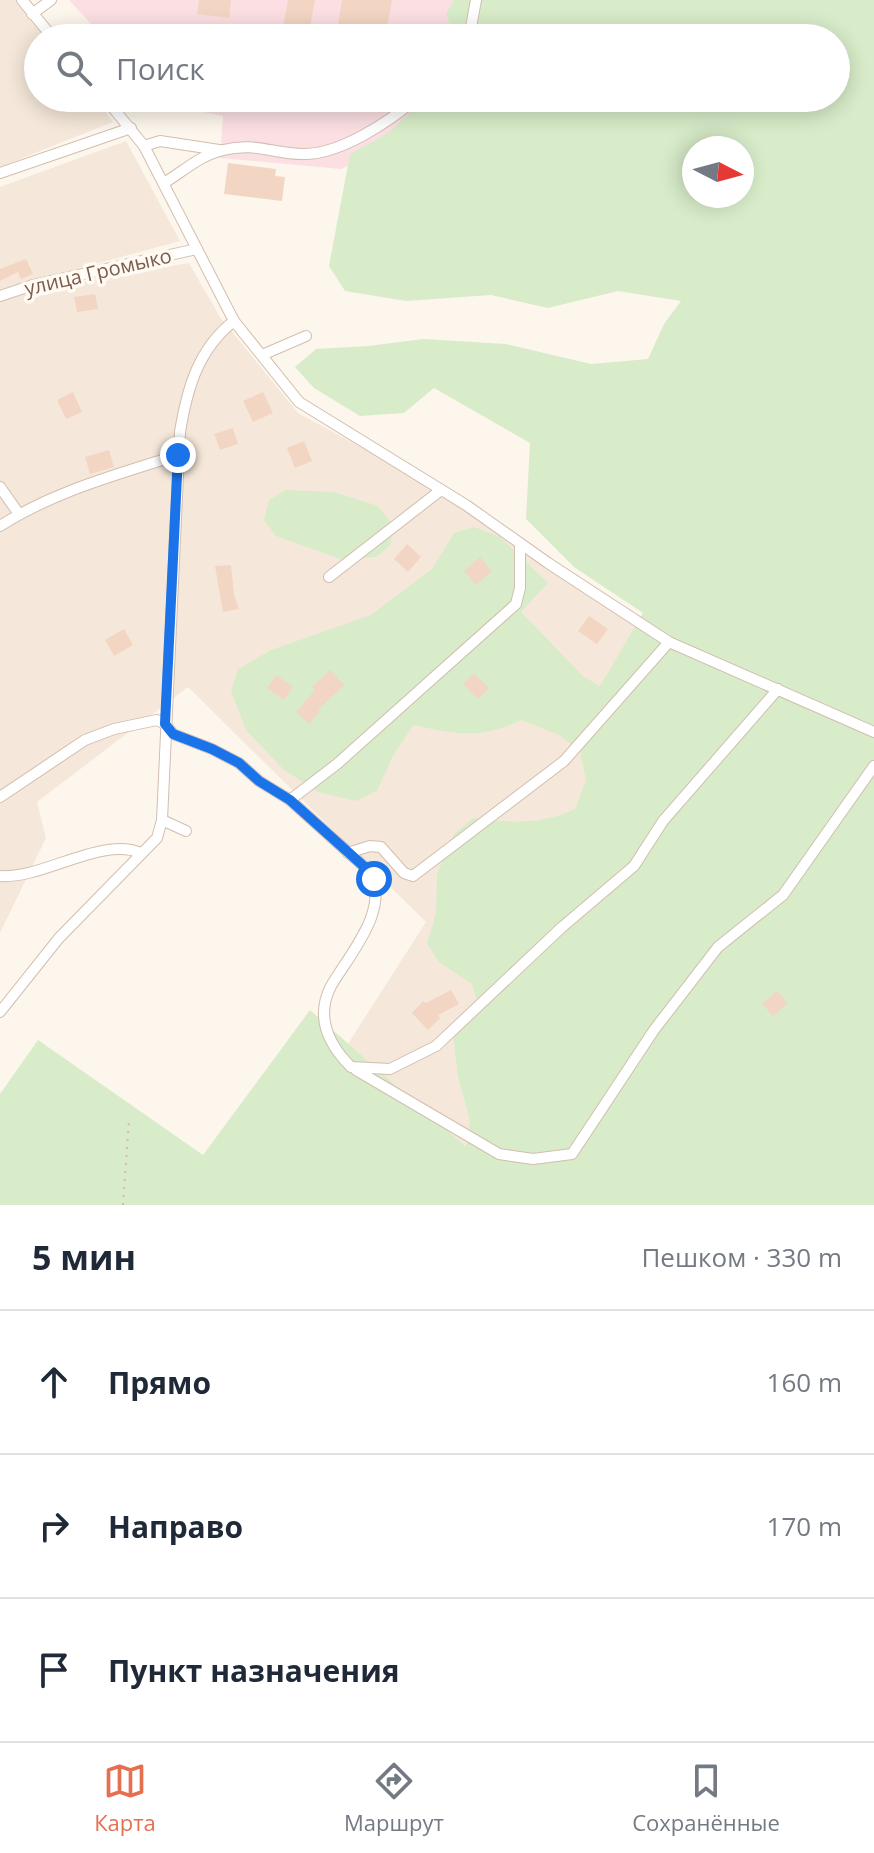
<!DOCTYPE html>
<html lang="ru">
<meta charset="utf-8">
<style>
:root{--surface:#fff;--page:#f6f6f7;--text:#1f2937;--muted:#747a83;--line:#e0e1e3;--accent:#e76f51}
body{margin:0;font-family:"Open Sans",sans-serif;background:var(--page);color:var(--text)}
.compass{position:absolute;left:682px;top:136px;width:72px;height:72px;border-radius:50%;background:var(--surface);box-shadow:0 4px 20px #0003;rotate:96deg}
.stop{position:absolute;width:24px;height:24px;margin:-18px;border:6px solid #1a73e8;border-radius:50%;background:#fff}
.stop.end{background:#1a73e8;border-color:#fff;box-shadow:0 2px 8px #0008}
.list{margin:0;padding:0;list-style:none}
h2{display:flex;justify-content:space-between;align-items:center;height:104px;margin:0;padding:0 32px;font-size:34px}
h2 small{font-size:26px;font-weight:400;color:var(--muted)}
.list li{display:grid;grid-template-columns:52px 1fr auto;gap:24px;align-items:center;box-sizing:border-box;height:144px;padding:0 32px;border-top:2px solid var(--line)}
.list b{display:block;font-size:30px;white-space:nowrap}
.list em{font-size:26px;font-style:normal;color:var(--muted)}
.icon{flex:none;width:44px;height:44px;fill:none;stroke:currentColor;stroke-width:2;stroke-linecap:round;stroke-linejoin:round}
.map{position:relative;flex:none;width:874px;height:1205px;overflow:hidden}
.search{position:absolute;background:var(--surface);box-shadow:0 4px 20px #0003;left:24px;right:24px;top:24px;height:88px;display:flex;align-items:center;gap:20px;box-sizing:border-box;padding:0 28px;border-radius:44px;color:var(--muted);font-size:30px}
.sheet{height:536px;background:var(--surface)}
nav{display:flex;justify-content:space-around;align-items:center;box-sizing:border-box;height:112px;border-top:2px solid var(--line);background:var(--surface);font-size:22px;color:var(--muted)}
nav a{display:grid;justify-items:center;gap:4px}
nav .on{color:var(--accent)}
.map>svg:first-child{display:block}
.residential{fill:#f5e8da}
.medical{fill:#fbdfe3}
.green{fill:#d8ecc9;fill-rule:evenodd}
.building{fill:#f3d5c3}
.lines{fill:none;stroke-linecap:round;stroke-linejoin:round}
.minor-casing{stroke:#d1beb0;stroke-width:12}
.path{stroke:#d9b8a5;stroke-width:2;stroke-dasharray:2 6;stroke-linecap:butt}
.minor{stroke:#fff;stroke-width:10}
.route{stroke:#1a73e8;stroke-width:10}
.labels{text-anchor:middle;stroke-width:7;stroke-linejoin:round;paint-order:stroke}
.street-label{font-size:20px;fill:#7a5c4d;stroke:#fffaf3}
</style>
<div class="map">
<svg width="874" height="1205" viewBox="0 0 874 1205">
<rect width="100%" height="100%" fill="#fdf6ec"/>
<g class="residential">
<polygon points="0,0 23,0 51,38 38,38 38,98 95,98 113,122 0,167"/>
<polygon points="126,141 180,241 0,290 0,187"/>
<polygon points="189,263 220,317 298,413 476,509 658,639 534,1205 344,1050 426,922 188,687 37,802 46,838 0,933 0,302 38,289"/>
</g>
<g class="medical">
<polygon points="69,0 581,0 557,38 104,38"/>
<polygon points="160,98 490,98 341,169 220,158 223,116 165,104"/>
</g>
<g class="green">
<path d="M454 0H874V1205H0V1094L38 1040 203 1155 310 1010 466 1147 470 1121 458 1076 453 1036 468 1022 478 1005 472 984 439 962 427 944 436 913 437 874 454 834 473 818C510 823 541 825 575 809L586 780 580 751 559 735 521 720C478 740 457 734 413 725L392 758 377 791 356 801 318 792 283 769 246 730 231 691 238 669 271 650 371 615 432 569 454 533 474 527 500 537 548 583 521 612 584 677 600 686 643 613 574 567 526 519 530 443 434 388 404 413 360 416 314 388 295 367 316 349 368 346 423 339 506 344 591 364 648 359 664 324 681 301 618 291 548 308 491 295 406 301 345 291 329 266 350 154 390 132 425 98H836V38H455L446 13ZM694 148H742V196H694Z"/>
<polygon points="286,490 334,492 378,506 394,527 390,546 376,557 343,560 276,536 264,520 269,500"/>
</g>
<g class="building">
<polygon points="199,0 231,0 229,18 197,14"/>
<polygon points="288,0 315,0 308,38 282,33"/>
<polygon points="342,0 392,0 385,38 336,38"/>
<polygon points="304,98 375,98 372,112 304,103"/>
<polygon points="228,163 276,169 275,176 285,177 282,201 224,194"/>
<polygon points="26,259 33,274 21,279 18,272 0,281 0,269"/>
<polygon points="95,294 98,309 77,312 74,297"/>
<polygon points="73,392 82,412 66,419 57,400"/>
<polygon points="263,392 273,413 253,422 243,401"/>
<polygon points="233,428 238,444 220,450 214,434"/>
<polygon points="304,441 312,461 295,468 287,448"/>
<polygon points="109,450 114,467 90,474 85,457"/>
<polygon points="407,544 421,557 408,572 394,559"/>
<polygon points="480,557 492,571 476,585 464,571"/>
<polygon points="231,565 234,595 239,609 223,612 215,566"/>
<polygon points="589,616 608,629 597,644 578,631"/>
<polygon points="124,629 133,645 114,656 105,640"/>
<polygon points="330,670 344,685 318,710 320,712 309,724 296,712 315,690 312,687"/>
<polygon points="474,673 489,688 478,699 463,684"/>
<polygon points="276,675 293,687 284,700 267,688"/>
<polygon points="451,990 459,1004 438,1015 440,1018 428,1030 412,1013 423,1001 426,1003"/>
<polygon points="777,991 788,1003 773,1016 762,1004"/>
</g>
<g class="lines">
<g class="minor-casing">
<g id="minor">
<polyline points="22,0 53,38"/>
<polyline points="32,14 51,0"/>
<polyline points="469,38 476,0"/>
<polyline points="105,98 144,146 234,321 299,402 466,505 548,563 669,642 874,732"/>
<polyline points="144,146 160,141 219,150"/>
<polyline points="0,173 131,128"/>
<path d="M164 183C182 172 202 154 223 150 257 142 273 154 303 154 340 155 390 121 417 98"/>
<polyline points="0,296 33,285 197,249"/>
<polyline points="262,355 306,336"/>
<polyline points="0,487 19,514"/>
<path d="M0 526C55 491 116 475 178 455"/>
<polyline points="329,577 441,490"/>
<polyline points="0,797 85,740 114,729 157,720 165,724 173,734 212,749 239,763 259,781 290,800 337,764 516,604 520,588 520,544"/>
<path d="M290 800 369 871C392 908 349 955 331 986 315 1017 328 1044 351 1067L390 1069 436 1046 561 928 634 866 663 821 778 689"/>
<polyline points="162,820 186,831"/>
<polyline points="348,853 370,846 381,847 404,873 413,876 564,761 669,642"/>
<path d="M0 876C44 879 101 836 141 853"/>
<path d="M0 1012 59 938 157 838 162 820 180 432C187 389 198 349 234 321"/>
<polyline points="356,1070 499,1154 533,1159 572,1154 654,1030 718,947 783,895 874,766"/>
</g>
</g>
<polyline class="path" points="123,1205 129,1121"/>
<use href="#minor" class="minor"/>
</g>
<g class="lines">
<polyline class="route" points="178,455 165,724 173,734 212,749 239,763 259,781 290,800 369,871 374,879"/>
</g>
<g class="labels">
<g class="street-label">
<text transform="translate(98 272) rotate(-13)" y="7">улица Громыко</text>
</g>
</g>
</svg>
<svg class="compass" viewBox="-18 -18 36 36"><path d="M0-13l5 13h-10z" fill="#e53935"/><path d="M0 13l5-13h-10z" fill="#747a83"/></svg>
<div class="stop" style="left:374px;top:879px"></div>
<div class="stop end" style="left:178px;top:455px"></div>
<div class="search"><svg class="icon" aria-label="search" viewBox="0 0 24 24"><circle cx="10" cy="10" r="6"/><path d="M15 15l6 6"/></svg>Поиск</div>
</div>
<section class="sheet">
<h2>5 мин<small>Пешком · 330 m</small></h2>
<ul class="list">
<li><svg class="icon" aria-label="ahead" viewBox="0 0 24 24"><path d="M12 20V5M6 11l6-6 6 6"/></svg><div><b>Прямо</b></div><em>160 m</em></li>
<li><svg class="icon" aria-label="right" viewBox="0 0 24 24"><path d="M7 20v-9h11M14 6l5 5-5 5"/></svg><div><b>Направо</b></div><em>170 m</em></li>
<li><svg class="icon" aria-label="arrive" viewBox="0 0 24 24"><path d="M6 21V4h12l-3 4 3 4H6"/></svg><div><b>Пункт назначения</b></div></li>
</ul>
</section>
<nav>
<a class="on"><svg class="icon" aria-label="map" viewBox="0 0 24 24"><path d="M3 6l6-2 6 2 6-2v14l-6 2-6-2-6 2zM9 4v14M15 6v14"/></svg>Карта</a>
<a><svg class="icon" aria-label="directions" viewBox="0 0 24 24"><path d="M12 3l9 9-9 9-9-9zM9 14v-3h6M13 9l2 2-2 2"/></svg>Маршрут</a>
<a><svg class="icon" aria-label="saved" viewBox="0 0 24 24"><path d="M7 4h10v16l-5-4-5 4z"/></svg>Сохранённые</a>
</nav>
